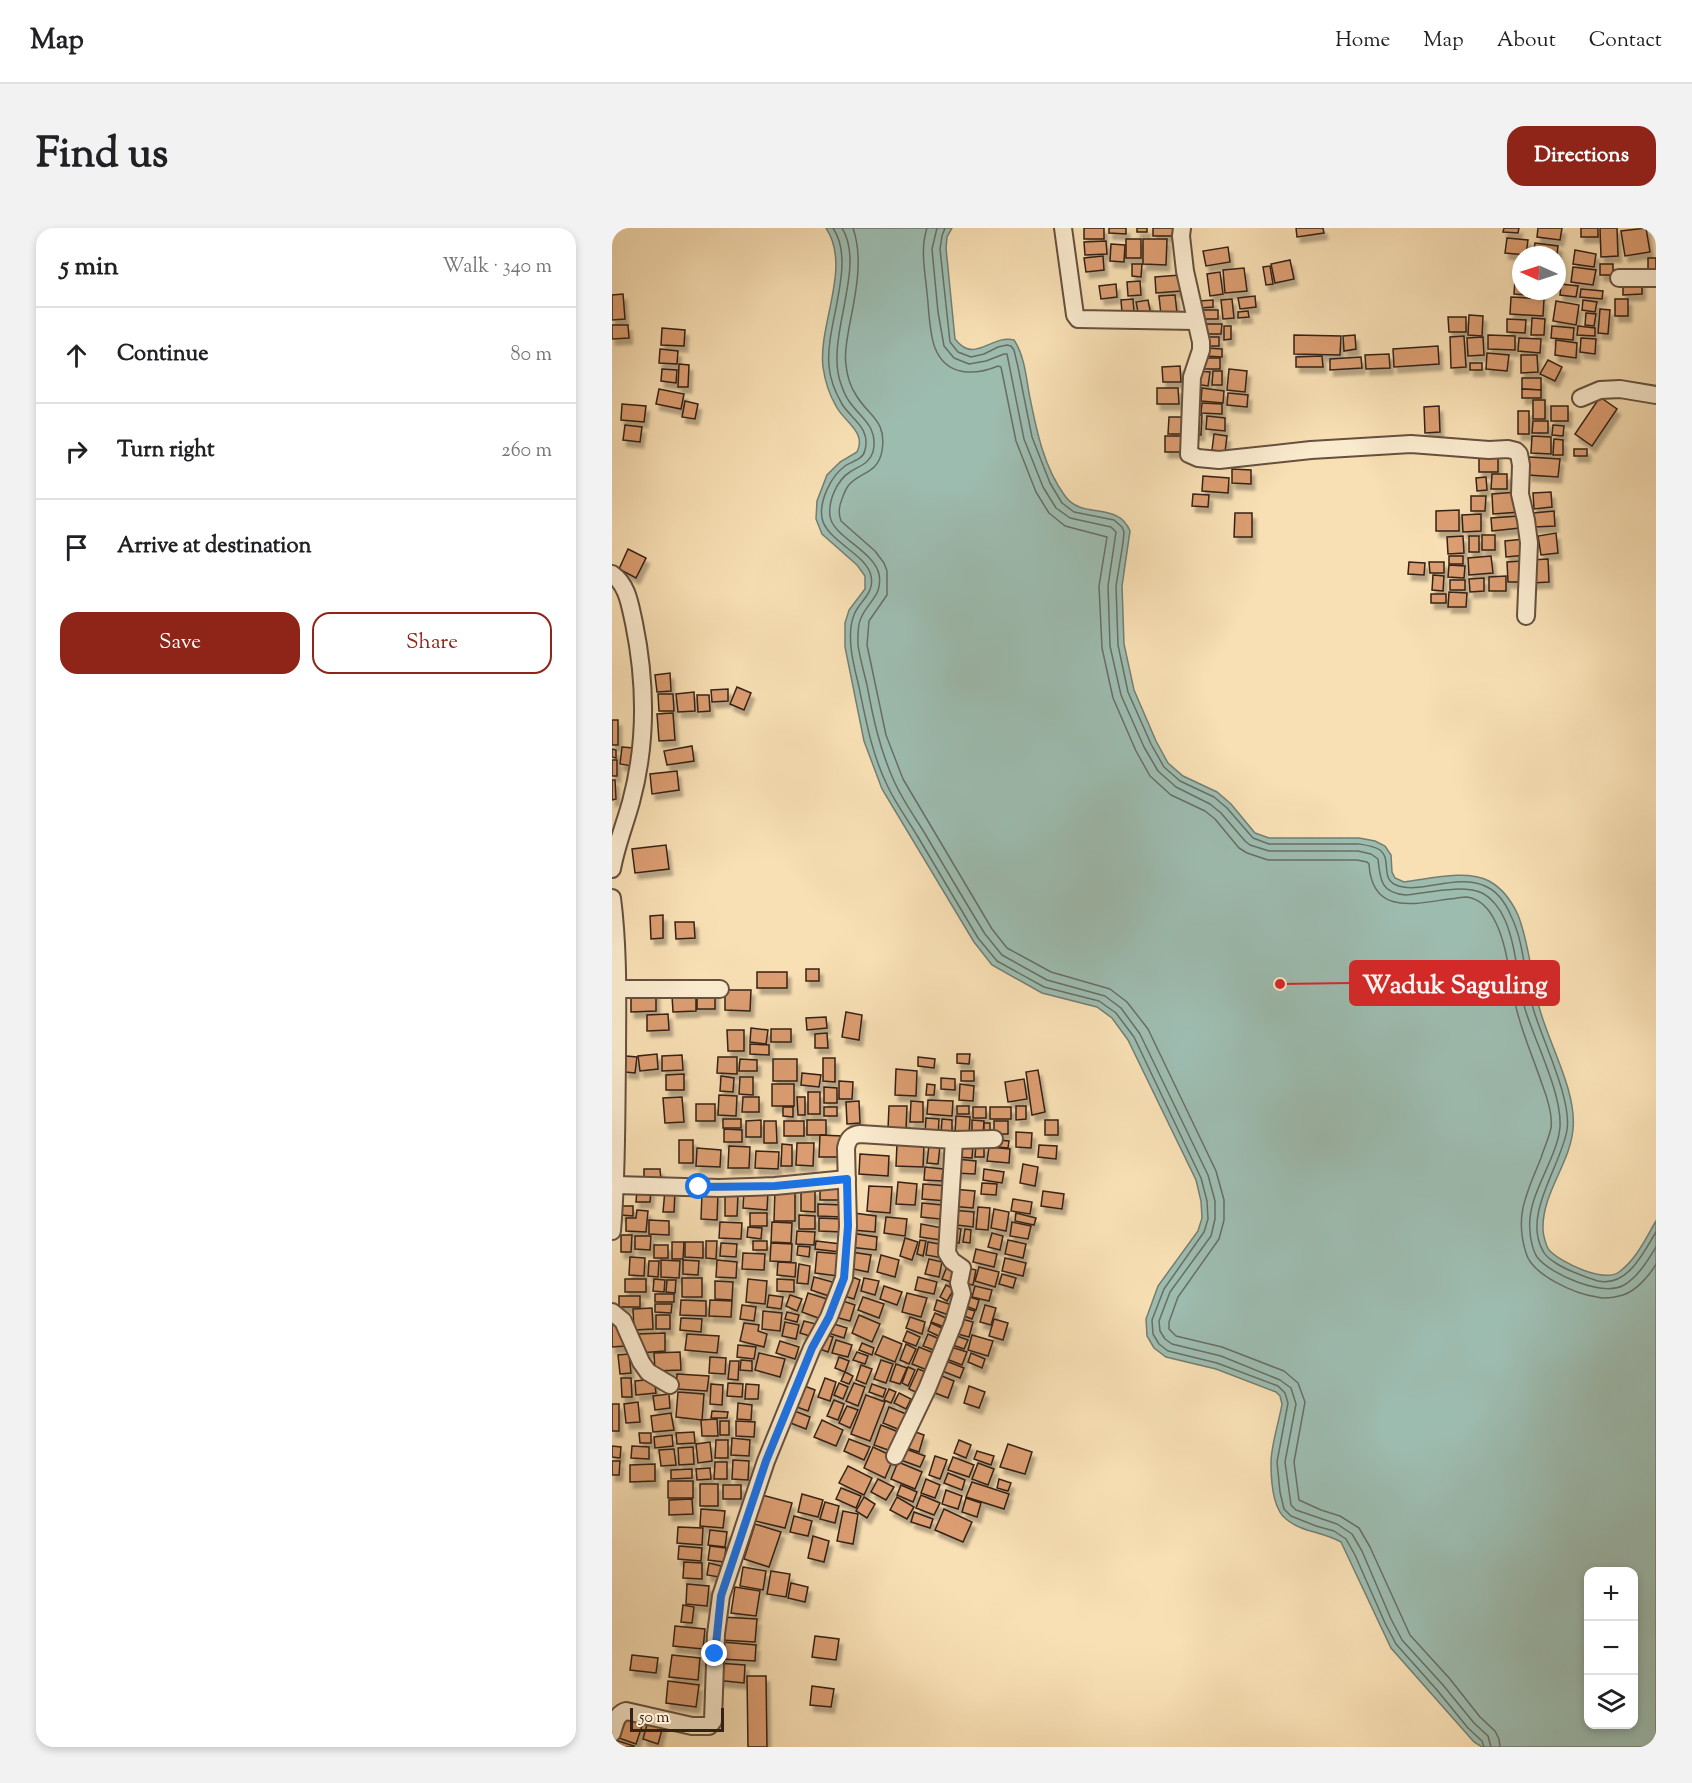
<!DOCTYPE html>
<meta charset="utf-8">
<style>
:root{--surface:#fff;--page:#f2f2f2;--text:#202124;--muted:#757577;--line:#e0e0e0;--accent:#8f2418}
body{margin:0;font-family:"Sorts Mill Goudy",serif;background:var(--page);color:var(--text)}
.controls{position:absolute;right:18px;bottom:18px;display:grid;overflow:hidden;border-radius:12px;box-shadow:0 3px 9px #0003}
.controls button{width:54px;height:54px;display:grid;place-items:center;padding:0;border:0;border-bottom:2px solid var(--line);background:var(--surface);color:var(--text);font:30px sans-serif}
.compass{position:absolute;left:900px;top:18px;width:54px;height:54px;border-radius:50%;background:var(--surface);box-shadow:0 3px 9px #0003;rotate:273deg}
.scale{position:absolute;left:18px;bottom:15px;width:94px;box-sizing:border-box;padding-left:6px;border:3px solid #352116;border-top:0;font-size:16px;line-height:21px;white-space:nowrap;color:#352116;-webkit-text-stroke:4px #faeace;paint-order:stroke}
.stop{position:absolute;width:18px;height:18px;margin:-14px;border:4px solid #1a73e8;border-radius:50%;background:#fff}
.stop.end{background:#1a73e8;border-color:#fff;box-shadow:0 2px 6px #0008}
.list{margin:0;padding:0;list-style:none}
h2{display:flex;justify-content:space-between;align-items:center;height:78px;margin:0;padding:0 24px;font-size:26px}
h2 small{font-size:20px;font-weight:400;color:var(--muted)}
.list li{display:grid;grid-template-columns:39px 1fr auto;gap:18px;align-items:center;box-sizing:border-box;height:96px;padding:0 24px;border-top:2px solid var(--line)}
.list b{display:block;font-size:22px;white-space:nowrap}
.list em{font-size:20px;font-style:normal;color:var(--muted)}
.actions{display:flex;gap:12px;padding:18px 24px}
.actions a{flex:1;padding:14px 0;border:2px solid var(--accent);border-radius:18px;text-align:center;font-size:21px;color:var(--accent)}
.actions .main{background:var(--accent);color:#fff}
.icon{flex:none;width:33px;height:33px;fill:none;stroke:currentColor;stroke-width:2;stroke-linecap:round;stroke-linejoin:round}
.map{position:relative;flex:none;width:1044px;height:1519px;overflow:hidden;border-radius:18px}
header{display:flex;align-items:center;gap:36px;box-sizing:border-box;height:84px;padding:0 30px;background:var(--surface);border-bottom:2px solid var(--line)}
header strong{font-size:28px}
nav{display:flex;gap:33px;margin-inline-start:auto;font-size:21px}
.intro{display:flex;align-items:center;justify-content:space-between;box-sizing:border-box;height:144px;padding:0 36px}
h1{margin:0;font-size:42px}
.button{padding:15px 27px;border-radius:18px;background:var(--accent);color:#fff;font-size:21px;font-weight:700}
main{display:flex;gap:36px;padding:0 36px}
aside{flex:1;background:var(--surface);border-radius:18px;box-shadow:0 3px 9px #0003}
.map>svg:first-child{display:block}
.water{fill:#9dbcb0;stroke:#737e72;stroke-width:1.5;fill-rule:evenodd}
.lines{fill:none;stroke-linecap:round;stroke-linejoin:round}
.shore{stroke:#696e63;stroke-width:1.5}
.building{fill:#db9d71;stroke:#352116;stroke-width:1.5;filter:url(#shadow)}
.minor-casing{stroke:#66503e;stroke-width:20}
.minor{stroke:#faeace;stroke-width:16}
.route{stroke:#1a73e8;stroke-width:8}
.leader{fill:none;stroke:#d62828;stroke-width:2}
.callout-dot{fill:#d62828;stroke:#faeace;stroke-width:2}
.callout{fill:#d62828;stroke:#d62828;stroke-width:2}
.callout-label{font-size:26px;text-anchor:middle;font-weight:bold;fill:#fff}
</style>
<header>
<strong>Map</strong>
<nav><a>Home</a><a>Map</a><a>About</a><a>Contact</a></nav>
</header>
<div class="intro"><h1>Find us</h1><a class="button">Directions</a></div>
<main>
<aside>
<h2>5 min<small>Walk · 340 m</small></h2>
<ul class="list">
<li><svg class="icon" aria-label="ahead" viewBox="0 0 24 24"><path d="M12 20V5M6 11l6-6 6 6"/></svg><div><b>Continue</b></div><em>80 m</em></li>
<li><svg class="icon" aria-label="right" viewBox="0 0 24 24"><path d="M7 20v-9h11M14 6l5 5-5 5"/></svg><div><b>Turn right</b></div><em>260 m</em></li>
<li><svg class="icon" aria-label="arrive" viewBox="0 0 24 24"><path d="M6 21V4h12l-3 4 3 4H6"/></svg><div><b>Arrive at destination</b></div></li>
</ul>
<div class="actions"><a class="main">Save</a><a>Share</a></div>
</aside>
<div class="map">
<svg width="1044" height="1519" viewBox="0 0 1044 1519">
<defs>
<filter id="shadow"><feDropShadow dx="3.5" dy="6" stdDeviation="1.5" flood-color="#0004"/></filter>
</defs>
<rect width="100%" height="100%" fill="#f8dfb4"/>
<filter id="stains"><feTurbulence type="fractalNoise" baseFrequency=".00333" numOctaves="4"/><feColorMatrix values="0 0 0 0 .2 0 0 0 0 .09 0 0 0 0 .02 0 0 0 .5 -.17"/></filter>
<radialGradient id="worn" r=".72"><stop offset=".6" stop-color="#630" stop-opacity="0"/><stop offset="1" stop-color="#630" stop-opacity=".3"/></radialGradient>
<path class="water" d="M214 0H340L335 9 334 20 343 111C363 137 379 106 402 112 412 127 414 147 417 165 424 200 431 238 453 268 470 292 506 273 518 303L510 358 512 416 522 462 544 513 556 535 571 548 605 564 619 576 643 605 657 610H747L763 613 773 618 779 627 780 644 783 650 792 654C817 651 854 641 877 653 890 660 900 674 906 687 917 715 919 746 926 775 935 813 965 862 961 901 958 936 930 965 931 1001 931 1006 934 1018 937 1022 949 1035 992 1055 1007 1044 1024 1032 1034 1010 1044 993V1519H870L862 1514 779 1420 729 1314C712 1304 689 1304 674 1291 660 1280 659 1252 659 1235 659 1217 667 1194 670 1176L668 1168 664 1164 604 1141 554 1129 542 1120 535 1108 534 1091 546 1058 586 1003 590 990 589 973 584 952 516 812 500 790 485 779 430 765 380 737 362 714 270 561 252 513 233 419V395L237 382 253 361V348L245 337 210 306 204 291 205 273 215 247 228 234 245 224C255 204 232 194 224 178 217 166 213 153 211 139 206 96 240 39 214 0ZM976 1344H1022V1496H976Z"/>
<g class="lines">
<g class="shore">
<path d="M221 0C245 35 213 97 217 138 218 151 223 164 230 176 239 191 259 200 253 222 251 232 240 233 233 238 219 248 207 273 210 290 214 313 255 326 259 348 263 366 247 373 242 387 238 397 238 409 239 419 240 432 244 446 247 459 254 493 260 527 276 559 284 576 296 592 306 609 326 643 346 676 366 710L385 733 432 759 487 773 504 785 522 809 589 950 595 973 596 991 592 1004 552 1061 540 1092 541 1106 547 1116 556 1123 605 1135 666 1158 673 1165 676 1175 665 1234 668 1264 672 1281 679 1288 704 1298 722 1303 734 1311 743 1327 773 1395 784 1416 825 1462 856 1500 870 1513 872 1519"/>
<path d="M230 0C255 40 212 111 229 156 231 162 233 168 237 173 248 190 267 198 261 224 257 236 247 238 238 244 225 252 216 273 218 288 220 308 262 323 267 346 271 368 256 373 249 390 245 398 246 409 246 417 248 431 252 444 255 457 261 490 268 522 282 553 290 571 302 588 312 604 332 638 352 672 373 706L390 727 435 752 493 768 509 780 528 806 596 947 603 973V991L599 1008 558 1064 547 1093 548 1103 553 1111 560 1116 609 1128 668 1152 679 1160 684 1176 673 1234 679 1277 684 1282 725 1296 740 1306 750 1323 779 1391 790 1412 831 1457 862 1495 876 1508 879 1519"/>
<path d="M241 0C252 32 243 68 237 100 235 112 232 125 234 137 235 147 238 158 244 167 257 189 275 192 270 223 266 246 247 244 236 258 233 262 232 266 230 271 227 278 226 285 229 293L263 323 272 335 275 343V367L257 393 255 417 274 507 291 551 380 701 395 720 439 744 498 761 515 774 536 801 604 943 612 972V992L607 1011 566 1069 557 1094V1101L564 1108 610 1119 672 1143 686 1155 693 1174 682 1234 687 1272 709 1282 728 1288 747 1300 758 1319 798 1407 838 1451 868 1489 883 1503 887 1511 888 1519"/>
<path d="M315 0C308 21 313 43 315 65 317 81 317 105 323 120 334 148 362 148 386 138L389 139 404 213 424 264 437 285 453 298 495 309 487 358 490 420 501 470 524 523 538 548 559 567 593 583 603 591 627 620 635 625 656 632H745L755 634 757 636C760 687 801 676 837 671 842 671 849 669 855 669 869 671 878 682 884 695 897 722 897 754 905 783 911 807 922 832 930 856 935 869 941 886 939 900 937 910 932 920 929 930 915 965 902 987 914 1025 920 1047 963 1066 985 1069 992 1071 1004 1069 1011 1067 1024 1063 1038 1047 1044 1036"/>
<path d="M325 0 320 21 326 84 332 118 342 130 357 136 374 133 392 126H395L412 211 431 259 444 280 458 290 499 299 504 304 496 358 498 418 509 467 532 519 546 543 564 559 598 576 609 585 633 613 638 617 657 623H746L759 626 766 631C768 652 769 665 794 667 815 665 851 656 870 665 880 670 889 682 893 692 905 720 905 752 913 781 923 814 950 865 948 899 945 933 914 967 918 1003 918 1010 921 1023 925 1029 939 1047 991 1069 1012 1057 1026 1049 1036 1032 1044 1019"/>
<path d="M333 0 330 8 328 21 338 114 346 124 359 129 372 126 386 119 395 117 399 118 402 122 406 139 420 209 438 255 450 275 462 284 502 292 510 299 512 304 511 315 504 358 506 417 516 464 539 516 552 539 568 553 602 569 615 580 641 610 657 616H747C754 617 762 618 768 622 780 631 768 650 784 657 808 667 844 645 873 658 885 663 894 676 899 688 913 716 912 750 921 780 930 812 960 871 955 902 949 938 910 987 931 1023 935 1032 955 1042 964 1045 971 1048 979 1051 986 1053 1016 1059 1031 1025 1044 1004"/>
</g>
</g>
<g class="building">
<rect x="472" y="0" width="20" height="11"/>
<polygon points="497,0 514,0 514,6 497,5"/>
<rect x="525" y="0" width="10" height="4"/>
<rect x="541" y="0" width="21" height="8"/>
<polygon points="684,0 711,0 712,5 685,9"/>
<polygon points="892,0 907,0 906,5 891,4"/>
<polygon points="926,0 950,0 948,12 925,9"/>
<rect x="969" y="0" width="17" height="9"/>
<polygon points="988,0 1005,0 1006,28 989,29"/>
<polygon points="1034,0 1038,24 1013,28 1009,3"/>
<polygon points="895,10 916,12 914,27 893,25"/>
<rect x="514" y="11" width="15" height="19"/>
<polygon points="531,11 555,11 554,37 531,36"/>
<polygon points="494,13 495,26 473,27 472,14"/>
<polygon points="923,15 946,18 945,27 921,27"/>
<polygon points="499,16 513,17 512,34 498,33"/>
<polygon points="616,19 618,34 594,38 591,23"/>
<polygon points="963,22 984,26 982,39 961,36"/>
<polygon points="491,28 492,42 474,44 472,30"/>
<rect x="1036" y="30" width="8" height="14"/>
<polygon points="678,32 682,51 663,55 659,36"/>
<polygon points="520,36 530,36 529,49 520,48"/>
<rect x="988" y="36" width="13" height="11"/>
<polygon points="658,38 661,56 654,57 651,39"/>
<polygon points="961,39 984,42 981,57 959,54"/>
<polygon points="632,40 635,63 613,65 611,42"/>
<polygon points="608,44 611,66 598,68 595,46"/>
<polygon points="568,47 569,63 544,65 543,49"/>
<polygon points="903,52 909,52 909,63 931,63 930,68 902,66"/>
<polygon points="1030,52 1030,66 1011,67 1011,53"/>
<polygon points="528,53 529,67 516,68 515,54"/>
<polygon points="504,56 505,69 489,71 487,58"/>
<polygon points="949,56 966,58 964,69 948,67"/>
<polygon points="969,61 991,63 990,71 968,69"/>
<polygon points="11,66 13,91 0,92 0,67"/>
<polygon points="563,67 565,85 549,87 547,68"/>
<polygon points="643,68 644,79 628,81 626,70"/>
<polygon points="899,69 932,71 931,88 898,86"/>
<polygon points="521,71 522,84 510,85 509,72"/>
<polygon points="620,71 622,90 611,91 609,72"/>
<rect x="1003" y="71" width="13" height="17"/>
<polygon points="536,72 539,87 527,89 524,74"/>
<polygon points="601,72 601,79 588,80 587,73"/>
<polygon points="971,72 985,74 983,84 970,82"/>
<polygon points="944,73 967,77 964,97 941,93"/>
<polygon points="988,81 998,82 996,106 986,105"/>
<rect x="587" y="82" width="19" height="9"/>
<polygon points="636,83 637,89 626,90 626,84"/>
<polygon points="974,85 984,86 982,98 973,97"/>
<polygon points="857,87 871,88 870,108 856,107"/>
<polygon points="836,89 854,89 854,104 837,104"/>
<polygon points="920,90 933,91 932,107 919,107"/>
<polygon points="895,91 914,92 913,105 895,104"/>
<polygon points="594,96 610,96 609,106 593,106"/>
<polygon points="0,97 16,97 17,110 0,111"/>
<polygon points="612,98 619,98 619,111 612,112"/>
<polygon points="940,98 962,100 961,112 939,110"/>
<polygon points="966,98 983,100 983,108 965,107"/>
<polygon points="50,100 73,102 72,118 49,117"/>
<polygon points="682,107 729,108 728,127 682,126"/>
<polygon points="743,107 744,121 732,123 731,108"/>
<polygon points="876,107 903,108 903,122 876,121"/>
<polygon points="852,108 854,139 839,140 838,109"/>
<rect x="594" y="109" width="13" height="9"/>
<polygon points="871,109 872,127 856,128 855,110"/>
<polygon points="907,110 929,111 928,125 906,123"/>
<polygon points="969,110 984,111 983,126 968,124"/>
<polygon points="944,112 965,115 964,130 943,127"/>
<polygon points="826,118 827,136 782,139 781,121"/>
<polygon points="595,120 610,121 610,129 594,128"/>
<polygon points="48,121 66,123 65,136 47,135"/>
<polygon points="875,125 897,127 895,143 874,141"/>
<polygon points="777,126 778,140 754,141 753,127"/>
<polygon points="909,127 925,127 926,144 909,145"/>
<polygon points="710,128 711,139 684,139 684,129"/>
<polygon points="749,129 750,140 718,142 718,131"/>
<rect x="592" y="130" width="16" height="11"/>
<polygon points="936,132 950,139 943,153 928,146"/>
<rect x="858" y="135" width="12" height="7"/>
<polygon points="67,136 77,137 76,159 66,159"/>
<polygon points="568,138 569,154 551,154 550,139"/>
<polygon points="50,141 65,142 64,155 49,153"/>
<polygon points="617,141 635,143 633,164 615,162"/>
<polygon points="586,143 598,144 596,158 584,156"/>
<polygon points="601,143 610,143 610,157 600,157"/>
<polygon points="910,150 929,150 929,162 910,161"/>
<polygon points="545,160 566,160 567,176 545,176"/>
<polygon points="590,160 612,163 611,175 589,173"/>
<polygon points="47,161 72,166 69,181 44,176"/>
<polygon points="910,161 929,162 929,170 910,170"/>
<polygon points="616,165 636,167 635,179 615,177"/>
<polygon points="988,169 1005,181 980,218 963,206"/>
<rect x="921" y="172" width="12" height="19"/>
<polygon points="73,173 86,176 83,191 70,189"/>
<polygon points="590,175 610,176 610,186 589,185"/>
<polygon points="10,176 34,178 32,194 9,192"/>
<polygon points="827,178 828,204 813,205 812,179"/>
<rect x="939" y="178" width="17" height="15"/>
<rect x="906" y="183" width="11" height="23"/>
<polygon points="581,186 590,187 589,207 580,206"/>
<polygon points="595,188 613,190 613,203 594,201"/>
<polygon points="557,189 571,189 571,206 556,206"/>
<polygon points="921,193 936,193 936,205 920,205"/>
<polygon points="13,197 30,199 28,214 11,212"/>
<polygon points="941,197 952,198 951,208 940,207"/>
<polygon points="602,206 615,208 613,224 600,222"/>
<rect x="553" y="208" width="18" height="16"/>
<polygon points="920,208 939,209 939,226 919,225"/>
<polygon points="942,211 951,212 951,227 941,227"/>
<rect x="962" y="221" width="13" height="7"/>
<polygon points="886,225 886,244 867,244 867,226"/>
<polygon points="917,229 948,231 946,249 916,247"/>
<polygon points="620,241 639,242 639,256 620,255"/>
<polygon points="880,246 895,246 895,261 879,261"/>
<polygon points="591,248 617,250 616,265 590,263"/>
<polygon points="874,249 875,262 865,263 864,250"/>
<polygon points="906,264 908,284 881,286 880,266"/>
<polygon points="939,264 940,279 922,281 921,265"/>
<polygon points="581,266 597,267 596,279 580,278"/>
<polygon points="859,268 874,268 873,283 859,283"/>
<polygon points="847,282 847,303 824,303 824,283"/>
<polygon points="942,283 943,298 922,299 921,285"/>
<polygon points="623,285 640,285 640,309 622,309"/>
<polygon points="869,286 869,303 851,304 850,287"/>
<polygon points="907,288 908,300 880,303 879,290"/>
<polygon points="944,305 946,325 929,327 926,308"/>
<rect x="870" y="307" width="13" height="15"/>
<polygon points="851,308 852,325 836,326 835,309"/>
<rect x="857" y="308" width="10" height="16"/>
<polygon points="912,311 914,327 894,329 893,313"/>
<polygon points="16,321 34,330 24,350 7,341"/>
<rect x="837" y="328" width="14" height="8"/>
<polygon points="879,328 881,345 857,347 856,330"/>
<polygon points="936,331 937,354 919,355 918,332"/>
<polygon points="910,333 911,354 896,354 895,334"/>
<polygon points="797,334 813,335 812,347 796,346"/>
<polygon points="817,334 832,334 832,345 818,345"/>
<polygon points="837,337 853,338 852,350 836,349"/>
<polygon points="821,347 832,348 831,363 820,362"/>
<polygon points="894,348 894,363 877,363 877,349"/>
<polygon points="872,350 872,363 858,364 857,351"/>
<rect x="838" y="352" width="15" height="10"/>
<polygon points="837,364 855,365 854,379 836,379"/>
<rect x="819" y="366" width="15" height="9"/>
<polygon points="58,445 59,463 45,464 43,447"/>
<polygon points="125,459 139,465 132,482 118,476"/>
<polygon points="116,461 116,473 100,474 99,462"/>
<polygon points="82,464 83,483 66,484 64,466"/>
<polygon points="46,466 61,466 62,483 47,483"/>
<polygon points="85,467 97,467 98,483 86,484"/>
<polygon points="61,485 63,512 47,513 45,486"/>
<rect x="0" y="492" width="6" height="25"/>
<polygon points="80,518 82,533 55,537 52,523"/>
<polygon points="10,519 22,520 20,538 8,536"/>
<polygon points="0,521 4,522 4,530 0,529"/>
<rect x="0" y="532" width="5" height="16"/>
<polygon points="65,543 67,562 40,566 38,546"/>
<polygon points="0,552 3,552 4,571 0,572"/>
<polygon points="54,617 57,641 23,645 20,621"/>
<polygon points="51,687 51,710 39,711 38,688"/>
<polygon points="63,694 82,694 83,710 64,711"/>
<rect x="194" y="741" width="13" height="12"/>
<rect x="145" y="744" width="30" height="16"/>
<polygon points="113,762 139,762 138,783 113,782"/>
<polygon points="44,763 44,783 19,784 19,764"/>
<rect x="85" y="763" width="18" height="18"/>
<polygon points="84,766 84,783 61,784 60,767"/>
<polygon points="234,784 250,787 247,812 230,809"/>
<polygon points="56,786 57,802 35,803 35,787"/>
<polygon points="214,789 215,800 195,802 194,790"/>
<polygon points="139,800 156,802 154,816 138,814"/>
<rect x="159" y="801" width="20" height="13"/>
<polygon points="115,802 132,802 132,823 116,823"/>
<polygon points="215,805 216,820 203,820 203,806"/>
<polygon points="138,816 157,817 157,827 138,826"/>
<polygon points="45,826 46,841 28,843 26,828"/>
<polygon points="345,826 358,826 357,836 345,835"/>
<polygon points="70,827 71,842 50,843 50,828"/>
<polygon points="14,828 25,829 23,845 13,844"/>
<polygon points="106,829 125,829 125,846 105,845"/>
<polygon points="306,829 323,831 322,840 306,838"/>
<polygon points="211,830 223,830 223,854 211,853"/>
<polygon points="128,831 145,832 145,843 127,843"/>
<rect x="161" y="831" width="24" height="22"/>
<polygon points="284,841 305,843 304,868 283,867"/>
<polygon points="426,842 433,884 420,887 414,844"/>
<rect x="349" y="843" width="13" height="10"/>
<polygon points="190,845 209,847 207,859 189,857"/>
<polygon points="72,846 72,862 54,862 54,847"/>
<polygon points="109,848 122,850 121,864 108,863"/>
<polygon points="128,849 141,849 141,867 127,866"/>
<polygon points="329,850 343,851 343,862 329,861"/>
<polygon points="412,851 415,871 396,874 393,854"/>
<polygon points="227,853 241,854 240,871 227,871"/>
<rect x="160" y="856" width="22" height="22"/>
<polygon points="315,856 323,857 322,867 314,867"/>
<polygon points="348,856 362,858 361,873 347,872"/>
<polygon points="212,859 225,860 225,875 212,875"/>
<rect x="196" y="864" width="12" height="22"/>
<polygon points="107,867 125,868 124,888 106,887"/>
<polygon points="70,869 72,894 53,895 51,870"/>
<polygon points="131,869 147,869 147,884 130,884"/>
<polygon points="185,869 193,869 193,887 186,887"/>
<polygon points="316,872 341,873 340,888 315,886"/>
<polygon points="247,873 248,895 235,896 234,874"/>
<polygon points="299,873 311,874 311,894 298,894"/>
<rect x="84" y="876" width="19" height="17"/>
<polygon points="277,878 295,878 294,901 276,901"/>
<rect x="345" y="878" width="12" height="8"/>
<polygon points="404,878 414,878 414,891 404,892"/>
<polygon points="171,879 181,879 181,889 171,888"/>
<rect x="212" y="879" width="13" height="9"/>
<rect x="361" y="879" width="13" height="11"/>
<rect x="378" y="879" width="21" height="12"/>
<polygon points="344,888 358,889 357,907 343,906"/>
<polygon points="314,890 327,891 326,908 313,907"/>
<rect x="111" y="891" width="18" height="9"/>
<polygon points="330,891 340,892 340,908 329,907"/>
<polygon points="149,892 149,909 134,909 134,893"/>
<rect x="195" y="892" width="19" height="15"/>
<polygon points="360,892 372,893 371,907 360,907"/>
<rect x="433" y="892" width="13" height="15"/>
<polygon points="152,893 164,893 165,915 152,915"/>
<rect x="172" y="893" width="20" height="15"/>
<rect x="382" y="893" width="14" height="13"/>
<rect x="372" y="895" width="6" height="14"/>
<polygon points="112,901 130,902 130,914 112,914"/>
<polygon points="404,904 420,905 419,920 404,919"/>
<polygon points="208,907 230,908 229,929 207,929"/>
<rect x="67" y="912" width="14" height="23"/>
<polygon points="386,912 397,913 396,920 385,919"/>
<polygon points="185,915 202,915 201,938 184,937"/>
<polygon points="170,916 180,917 180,938 169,938"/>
<polygon points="285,916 312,917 311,939 284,938"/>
<polygon points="345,916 361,917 360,930 344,929"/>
<polygon points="364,916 372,917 372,929 363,929"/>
<polygon points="317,917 328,918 326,936 315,935"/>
<polygon points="427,917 445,918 444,931 426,929"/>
<polygon points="117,918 138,919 137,940 116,940"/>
<polygon points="377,919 398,921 397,935 375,933"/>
<polygon points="85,920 109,922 108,939 84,938"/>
<polygon points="144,923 167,924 166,941 143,940"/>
<polygon points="248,926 277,928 276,948 247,946"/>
<polygon points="344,931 364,933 363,946 343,945"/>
<polygon points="411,936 426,939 423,958 408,955"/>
<polygon points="313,939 331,941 330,953 312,952"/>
<polygon points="32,941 48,941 49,952 32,952"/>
<polygon points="372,941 392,944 390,955 371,952"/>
<polygon points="286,954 305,956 303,977 284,976"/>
<polygon points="370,955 385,956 384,967 369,966"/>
<polygon points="311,956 336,958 335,973 310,971"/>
<polygon points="257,958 280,959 278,985 255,983"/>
<rect x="208" y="959" width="20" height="13"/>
<polygon points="163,960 183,960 183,993 162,993"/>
<polygon points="25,961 39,962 38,974 24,974"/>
<polygon points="189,961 203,961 203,984 189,983"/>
<polygon points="340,961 363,963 361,980 338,978"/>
<polygon points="53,962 63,963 62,984 51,984"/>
<polygon points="132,962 156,963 155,982 131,980"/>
<polygon points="431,963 452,966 450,981 429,978"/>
<polygon points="90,965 106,965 105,992 89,991"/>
<polygon points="113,965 126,965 125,988 113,988"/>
<polygon points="401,971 420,974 418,986 399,983"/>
<polygon points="310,975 330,977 328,991 309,989"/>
<polygon points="206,976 230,977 230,989 206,988"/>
<polygon points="10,978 21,978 21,988 9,987"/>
<polygon points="366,979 378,980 376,1002 364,1001"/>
<polygon points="382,981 397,984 394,1003 379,1000"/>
<polygon points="25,982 36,983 34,1004 14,1003 14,990 24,990"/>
<polygon points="339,982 362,984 361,999 337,996"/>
<rect x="138" y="985" width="17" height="13"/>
<polygon points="242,985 264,988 263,1004 241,1002"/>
<polygon points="404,985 424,990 422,997 403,993"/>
<polygon points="187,987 203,988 203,1001 187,1001"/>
<polygon points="274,989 295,991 293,1008 272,1005"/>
<polygon points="207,990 230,991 230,1004 207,1003"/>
<polygon points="37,992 57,993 57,1007 37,1006"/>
<polygon points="108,994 130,995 129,1011 107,1010"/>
<polygon points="160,994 180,995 179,1015 159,1014"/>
<polygon points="400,994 419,998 416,1011 398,1008"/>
<polygon points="309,996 331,1000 329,1012 308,1009"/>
<polygon points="136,999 150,1000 149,1011 135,1009"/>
<polygon points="339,999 349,1001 347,1015 337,1013"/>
<polygon points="353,1001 359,1002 358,1015 351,1014"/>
<polygon points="185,1003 203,1004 202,1017 184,1016"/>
<polygon points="239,1005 265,1009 264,1022 237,1019"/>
<polygon points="380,1005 391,1008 388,1022 376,1019"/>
<polygon points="9,1007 20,1007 19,1024 9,1024"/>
<polygon points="23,1008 39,1008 38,1022 23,1021"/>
<polygon points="293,1010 306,1014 300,1032 288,1028"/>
<polygon points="308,1012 314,1013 311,1028 305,1026"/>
<polygon points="396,1012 414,1016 411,1030 393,1026"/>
<polygon points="94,1013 105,1013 104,1031 94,1030"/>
<rect x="141" y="1013" width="14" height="9"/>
<polygon points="204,1013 229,1016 228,1024 203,1021"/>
<polygon points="60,1014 72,1014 71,1031 60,1031"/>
<polygon points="73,1014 91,1014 91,1030 73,1029"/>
<polygon points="316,1014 333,1017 331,1030 314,1027"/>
<polygon points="109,1015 125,1016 124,1029 108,1028"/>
<polygon points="159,1015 180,1016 179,1034 158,1033"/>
<rect x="42" y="1017" width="14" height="13"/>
<polygon points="186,1018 198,1019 197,1029 185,1027"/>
<polygon points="364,1021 385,1026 382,1039 361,1034"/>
<polygon points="205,1024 228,1026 226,1048 203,1045"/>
<polygon points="239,1024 259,1027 256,1044 236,1040"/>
<polygon points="131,1025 153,1026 152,1042 130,1041"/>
<polygon points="269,1027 287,1032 283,1049 265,1044"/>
<polygon points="18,1029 33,1030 32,1048 17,1047"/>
<polygon points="393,1030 414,1035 411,1048 390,1043"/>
<polygon points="317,1031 330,1034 327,1049 313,1046"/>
<polygon points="49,1032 68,1033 67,1050 49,1049"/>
<polygon points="71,1032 87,1033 86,1047 71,1046"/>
<polygon points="105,1032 125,1034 124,1050 104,1049"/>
<polygon points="37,1033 47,1033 46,1049 36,1048"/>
<polygon points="166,1034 184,1035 183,1049 165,1047"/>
<polygon points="187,1036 198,1038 196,1056 185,1055"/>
<polygon points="336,1036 347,1040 342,1055 330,1051"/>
<polygon points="352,1039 364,1042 361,1057 348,1054"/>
<polygon points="367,1039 387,1044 383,1059 363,1053"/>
<polygon points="390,1046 404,1050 401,1060 387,1056"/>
<polygon points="238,1048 248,1052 242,1071 232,1068"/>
<polygon points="202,1049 224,1055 220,1069 199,1062"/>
<polygon points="306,1049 325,1054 322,1066 303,1062"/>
<rect x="70" y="1050" width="20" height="19"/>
<polygon points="252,1050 267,1053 263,1067 249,1063"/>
<rect x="13" y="1051" width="21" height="13"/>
<polygon points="42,1051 53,1052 52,1064 41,1063"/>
<polygon points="136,1051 155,1053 153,1076 134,1074"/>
<polygon points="165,1051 182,1052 182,1064 165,1063"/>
<polygon points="55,1052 64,1052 63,1065 54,1064"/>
<polygon points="103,1053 121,1054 120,1072 103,1071"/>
<polygon points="334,1057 342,1061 335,1073 328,1069"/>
<polygon points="272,1058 290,1064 285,1077 268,1071"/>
<polygon points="363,1058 380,1062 377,1073 360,1069"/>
<polygon points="196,1065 215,1071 209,1091 190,1084"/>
<polygon points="295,1065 315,1070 309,1089 290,1084"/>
<rect x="43" y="1066" width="19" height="8"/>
<polygon points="157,1067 171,1069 169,1081 155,1079"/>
<polygon points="178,1067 190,1071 185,1083 174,1078"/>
<polygon points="352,1067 367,1072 364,1082 349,1076"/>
<rect x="7" y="1068" width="21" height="11"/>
<polygon points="251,1069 272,1076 267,1090 246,1082"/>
<polygon points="69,1072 94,1073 94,1088 68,1087"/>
<polygon points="98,1072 120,1073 119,1089 97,1088"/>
<polygon points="228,1072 243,1077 238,1093 223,1089"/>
<polygon points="325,1072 343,1078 340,1088 322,1082"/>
<polygon points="43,1076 60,1076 59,1085 43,1084"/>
<polygon points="130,1077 144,1079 142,1093 128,1091"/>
<polygon points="373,1077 384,1080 379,1097 368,1094"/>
<polygon points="349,1079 363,1083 360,1091 347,1086"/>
<polygon points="40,1080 41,1101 22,1102 21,1081"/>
<polygon points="151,1083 170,1085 168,1103 150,1101"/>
<polygon points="175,1084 187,1087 185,1094 173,1091"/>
<polygon points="323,1085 338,1092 335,1100 319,1094"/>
<rect x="44" y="1087" width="14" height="14"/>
<polygon points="247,1087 268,1096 260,1114 240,1105"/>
<polygon points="298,1089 313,1094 310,1106 294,1100"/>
<polygon points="69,1090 90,1091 89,1104 68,1102"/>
<polygon points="346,1090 361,1094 357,1109 342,1105"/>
<polygon points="382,1091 396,1095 391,1112 377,1108"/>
<polygon points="192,1093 204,1096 201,1109 188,1105"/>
<polygon points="173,1094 187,1097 184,1111 170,1108"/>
<polygon points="132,1095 147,1097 146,1103 155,1106 152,1119 128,1113"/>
<polygon points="219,1095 235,1100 232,1110 216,1105"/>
<polygon points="319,1095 334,1102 331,1110 316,1103"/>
<polygon points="0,1096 12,1096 13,1118 0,1119"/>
<polygon points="295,1103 308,1109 304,1118 291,1113"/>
<polygon points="53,1105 53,1123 27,1125 26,1106"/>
<polygon points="209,1105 221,1109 216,1124 205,1120"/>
<polygon points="75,1106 107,1108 105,1125 73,1122"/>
<polygon points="316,1106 332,1113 327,1124 311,1118"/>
<polygon points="342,1107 356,1112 352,1121 338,1116"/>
<polygon points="360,1107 381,1113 376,1128 356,1122"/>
<polygon points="271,1108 290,1116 283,1134 263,1126"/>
<polygon points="224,1112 240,1117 236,1129 220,1125"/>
<polygon points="168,1113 187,1119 183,1131 164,1125"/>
<polygon points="250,1115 262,1120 260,1127 247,1122"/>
<polygon points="294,1116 304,1121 297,1136 288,1132"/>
<polygon points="126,1117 144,1119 142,1131 125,1129"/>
<polygon points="336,1118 355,1124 350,1137 332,1130"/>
<polygon points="307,1119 324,1126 318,1143 300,1136"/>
<polygon points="68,1124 69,1142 43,1143 42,1125"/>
<polygon points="245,1124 256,1128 253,1136 241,1132"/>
<polygon points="147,1125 173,1131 168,1149 143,1142"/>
<polygon points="359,1125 373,1131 370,1140 356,1134"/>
<polygon points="17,1126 19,1145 8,1146 6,1127"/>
<polygon points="98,1129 114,1130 113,1146 97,1145"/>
<polygon points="227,1129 237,1133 233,1144 223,1140"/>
<polygon points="329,1131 352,1140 348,1150 325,1141"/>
<polygon points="129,1132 140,1133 140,1143 128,1142"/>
<polygon points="269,1132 281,1136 274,1155 262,1151"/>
<polygon points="118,1133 127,1133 126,1152 116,1151"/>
<polygon points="284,1136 295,1140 288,1156 278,1153"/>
<polygon points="249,1137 260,1141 254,1156 244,1152"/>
<polygon points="296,1139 303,1142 296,1158 290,1155"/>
<polygon points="306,1141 319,1146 310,1167 297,1161"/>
<polygon points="233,1144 241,1148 237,1156 229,1153"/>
<polygon points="65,1146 97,1148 95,1163 64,1161"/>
<polygon points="325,1146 342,1153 336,1170 318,1163"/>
<polygon points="9,1150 19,1150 20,1169 10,1169"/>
<polygon points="213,1150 224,1154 218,1173 206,1169"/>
<polygon points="42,1151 44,1165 24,1167 23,1153"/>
<polygon points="116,1155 131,1156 130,1169 115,1168"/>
<polygon points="227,1155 236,1159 231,1171 222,1167"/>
<polygon points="242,1155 253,1159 246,1178 234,1173"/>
<polygon points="99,1156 111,1157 110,1177 98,1176"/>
<polygon points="134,1156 147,1157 146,1171 133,1171"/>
<polygon points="260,1156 274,1161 271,1169 257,1164"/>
<polygon points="190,1157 203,1162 196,1183 182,1178"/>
<polygon points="357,1158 373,1164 367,1180 352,1175"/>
<polygon points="277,1161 284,1164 279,1175 272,1172"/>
<polygon points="66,1164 92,1166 90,1192 64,1189"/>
<polygon points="287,1165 299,1171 294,1181 282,1175"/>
<polygon points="57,1166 58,1180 43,1182 41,1168"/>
<polygon points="254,1167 273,1174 258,1213 239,1206"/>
<polygon points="222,1172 232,1176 226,1192 215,1188"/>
<polygon points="26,1174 28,1194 14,1195 12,1176"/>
<polygon points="126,1175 140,1177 139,1192 125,1191"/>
<rect x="0" y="1176" width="7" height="27"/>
<polygon points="235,1178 246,1182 238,1200 227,1195"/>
<polygon points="277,1179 299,1188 293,1204 271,1195"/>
<polygon points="180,1182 198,1189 194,1201 176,1194"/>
<polygon points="100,1183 116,1184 115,1190 99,1190"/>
<polygon points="59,1185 62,1202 41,1204 39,1188"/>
<polygon points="105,1191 106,1208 90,1208 89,1192"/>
<polygon points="210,1192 231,1202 224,1218 202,1209"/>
<rect x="108" y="1193" width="9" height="14"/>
<polygon points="124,1193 143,1194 142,1209 124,1208"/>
<polygon points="269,1197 289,1205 282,1224 262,1217"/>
<polygon points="298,1202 312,1207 307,1224 292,1219"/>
<polygon points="82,1204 83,1215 65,1216 64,1205"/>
<polygon points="27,1205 39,1205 39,1215 28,1215"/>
<polygon points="60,1207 61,1218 43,1220 42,1209"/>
<polygon points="120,1210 138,1212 137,1228 119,1227"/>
<polygon points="237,1211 258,1219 252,1232 232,1223"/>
<polygon points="104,1212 116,1212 116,1230 103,1230"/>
<polygon points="347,1212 359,1217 354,1230 342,1225"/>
<polygon points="98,1214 100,1233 86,1235 84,1216"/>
<polygon points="396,1216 420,1224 413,1246 388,1239"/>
<polygon points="0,1218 9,1219 8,1230 0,1229"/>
<polygon points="20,1218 37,1219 37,1231 19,1230"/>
<polygon points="81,1219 82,1236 67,1237 66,1220"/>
<polygon points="261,1219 282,1229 273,1250 252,1240"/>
<polygon points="291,1220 313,1228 308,1239 286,1231"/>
<polygon points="62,1221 64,1237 49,1238 47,1222"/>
<polygon points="365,1223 382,1228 379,1237 362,1231"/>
<polygon points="323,1228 335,1232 328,1251 317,1247"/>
<polygon points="341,1229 362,1237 357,1249 336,1242"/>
<polygon points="121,1232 137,1233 136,1252 120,1251"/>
<polygon points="0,1233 8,1233 7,1247 0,1247"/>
<polygon points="103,1234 115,1234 115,1251 102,1251"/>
<polygon points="286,1234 310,1244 303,1261 279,1251"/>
<polygon points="366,1235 382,1241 376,1257 360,1251"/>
<polygon points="43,1236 43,1253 18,1254 18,1237"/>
<polygon points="236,1238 260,1250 252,1267 227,1255"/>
<polygon points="98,1240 99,1251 85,1252 84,1241"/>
<polygon points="80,1241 80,1250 59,1251 59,1242"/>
<polygon points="336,1245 353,1252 350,1262 332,1255"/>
<polygon points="266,1251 282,1259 274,1272 259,1264"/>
<polygon points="314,1251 328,1257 323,1270 309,1265"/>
<polygon points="387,1251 399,1255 396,1263 385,1260"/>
<rect x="56" y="1253" width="25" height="17"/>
<polygon points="360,1254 397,1266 392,1281 354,1269"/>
<rect x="88" y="1256" width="18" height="22"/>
<rect x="111" y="1257" width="18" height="14"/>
<polygon points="289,1257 305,1264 301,1274 285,1267"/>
<polygon points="229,1260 249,1268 244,1280 224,1271"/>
<polygon points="334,1262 350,1268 346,1281 330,1276"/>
<polygon points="190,1266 211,1272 206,1289 186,1284"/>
<polygon points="150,1267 180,1275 173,1300 143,1293"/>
<polygon points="309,1267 328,1275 322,1287 304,1280"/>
<polygon points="252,1269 263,1276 255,1290 244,1283"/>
<polygon points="285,1269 302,1279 295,1291 278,1282"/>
<polygon points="354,1270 369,1275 365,1289 350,1284"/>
<polygon points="80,1271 81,1286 57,1287 57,1272"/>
<polygon points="213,1274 227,1278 223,1295 208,1291"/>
<polygon points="89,1281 113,1283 111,1300 88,1298"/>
<polygon points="332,1281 360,1294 351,1314 323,1302"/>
<polygon points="231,1283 246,1286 241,1316 225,1313"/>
<polygon points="302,1284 321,1291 318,1300 299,1294"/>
<polygon points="182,1288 200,1293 196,1308 178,1304"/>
<polygon points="143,1296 169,1304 157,1339 132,1331"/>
<polygon points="66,1299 91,1300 90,1317 65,1315"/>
<polygon points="98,1302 115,1304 113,1319 96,1317"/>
<polygon points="201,1308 217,1313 212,1334 196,1330"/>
<polygon points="67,1318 90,1320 89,1333 66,1331"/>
<polygon points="98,1318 114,1320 112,1334 96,1332"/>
<polygon points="72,1334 90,1335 90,1351 71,1350"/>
<polygon points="97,1335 109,1338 107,1349 95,1347"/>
<polygon points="131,1339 154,1343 151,1362 128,1358"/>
<polygon points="159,1343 178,1346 174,1369 155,1366"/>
<polygon points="179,1355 196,1359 193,1374 176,1370"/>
<polygon points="75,1356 97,1358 95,1378 74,1376"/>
<polygon points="123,1359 148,1363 144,1388 119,1385"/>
<polygon points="71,1377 82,1379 80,1395 69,1394"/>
<polygon points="110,1389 145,1391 143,1414 109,1412"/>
<polygon points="63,1398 93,1401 91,1421 61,1418"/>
<polygon points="203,1408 227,1411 224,1432 200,1429"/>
<polygon points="110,1414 144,1417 143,1433 109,1431"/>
<polygon points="20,1427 46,1430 44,1445 18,1442"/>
<polygon points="60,1427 88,1430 86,1452 57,1449"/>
<polygon points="105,1435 133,1437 132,1455 103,1452"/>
<polygon points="135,1448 154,1448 155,1519 136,1519"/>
<polygon points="56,1453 87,1457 84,1479 54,1475"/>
<polygon points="200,1458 222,1461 219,1479 198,1477"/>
<polygon points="12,1485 32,1492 24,1516 4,1509"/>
<polygon points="36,1493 51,1498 46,1516 31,1511"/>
<polygon points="3,1512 22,1518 21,1519 1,1519"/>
</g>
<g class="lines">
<g class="minor-casing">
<g id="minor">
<polyline points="451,0 463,87 466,91 584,93"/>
<polyline points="570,0 569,8 573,43 589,114 589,122 580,149 577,226 586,230 607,232 699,222 799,216 877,222 896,221 904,223 907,226 909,237 908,266 914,292 917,315 914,388"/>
<polyline points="1007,50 1044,50"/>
<polyline points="969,170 988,162 1008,161 1044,167"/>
<path d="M0 346C16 357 18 378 22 395 34 454 35 515 19 574 13 596 4 618 0 641"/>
<path d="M0 670C7 724 5 779 5 834 4 891 5 946 0 1003"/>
<polyline points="5,761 108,761"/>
<polyline points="4,957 107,960 163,958 235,951"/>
<polyline points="0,1084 11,1093 29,1134 36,1144 58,1157"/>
<polyline points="283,1228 315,1161 342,1094 350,1066 347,1055 350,1040 340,1033 335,1025 342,912"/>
<path d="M0 1505C3 1496 4 1486 14 1483L80 1498H97L101 1493 104 1406 109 1368 154 1233 200 1120 217 1089 232 1050 236 998 234 920C236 911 239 907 248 906L342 912 382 911"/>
</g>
</g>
<use href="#minor" class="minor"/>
</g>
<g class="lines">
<polyline class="route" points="87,959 163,958 235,951 236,998 232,1050 217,1089 200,1120 154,1233 109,1368 103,1426"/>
</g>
<path class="leader" d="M668 756L738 755"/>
<circle class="callout-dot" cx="668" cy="756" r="6"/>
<rect class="callout" x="738" y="733" width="209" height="44" rx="6"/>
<g class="callout-label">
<text x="843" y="765">Waduk Saguling</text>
</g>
<rect width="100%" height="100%" filter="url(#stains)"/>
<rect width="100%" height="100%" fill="url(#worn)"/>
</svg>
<div class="controls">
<button>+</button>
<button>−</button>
<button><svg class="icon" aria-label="layers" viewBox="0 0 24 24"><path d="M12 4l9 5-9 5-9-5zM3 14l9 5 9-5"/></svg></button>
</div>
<svg class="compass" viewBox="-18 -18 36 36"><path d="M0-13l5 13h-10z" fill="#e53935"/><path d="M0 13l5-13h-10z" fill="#757577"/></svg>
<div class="scale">50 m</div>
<div class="stop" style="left:87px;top:959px"></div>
<div class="stop end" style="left:103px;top:1426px"></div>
</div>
</main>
